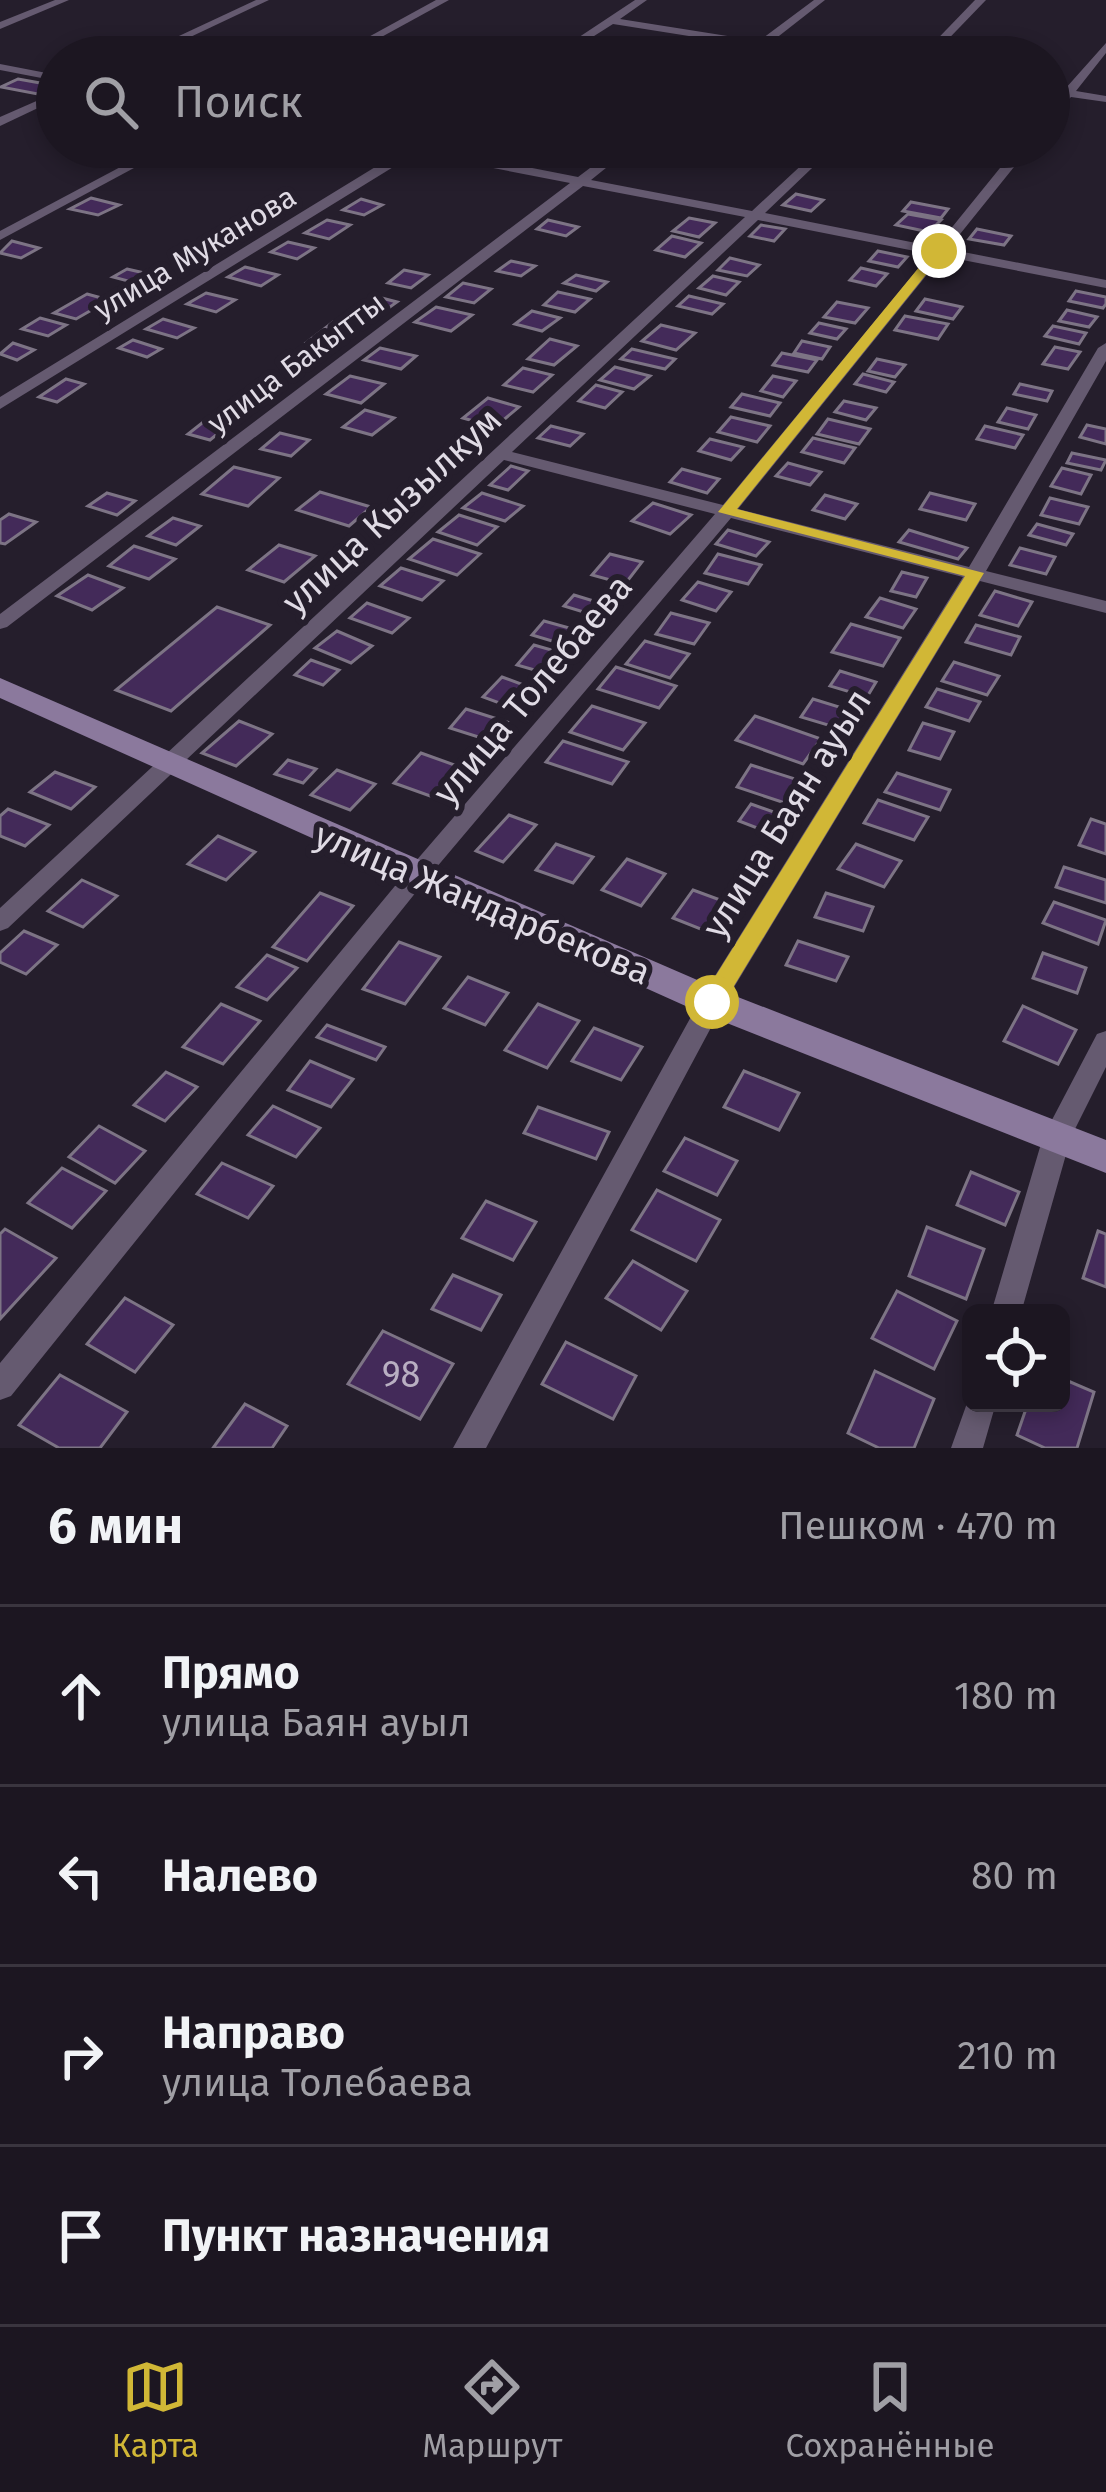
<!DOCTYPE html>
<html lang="ru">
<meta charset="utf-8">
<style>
:root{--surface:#1c1621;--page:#29232e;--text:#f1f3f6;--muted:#a09fa5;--line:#3a353f;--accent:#d1b736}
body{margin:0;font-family:"Fira Sans",sans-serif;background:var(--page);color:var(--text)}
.controls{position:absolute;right:36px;bottom:36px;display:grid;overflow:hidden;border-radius:18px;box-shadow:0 6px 18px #0003}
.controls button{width:108px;height:108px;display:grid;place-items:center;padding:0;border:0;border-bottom:3px solid var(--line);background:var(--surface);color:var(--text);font:60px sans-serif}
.stop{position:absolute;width:36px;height:36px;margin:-27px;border:9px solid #d1b736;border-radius:50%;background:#fff}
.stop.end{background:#d1b736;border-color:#fff;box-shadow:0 3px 12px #0008}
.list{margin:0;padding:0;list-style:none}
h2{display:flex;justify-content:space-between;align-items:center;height:156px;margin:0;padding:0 48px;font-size:51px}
h2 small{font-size:39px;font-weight:400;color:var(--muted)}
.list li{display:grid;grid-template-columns:78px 1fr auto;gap:36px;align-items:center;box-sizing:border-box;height:180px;padding:0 48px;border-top:3px solid var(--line)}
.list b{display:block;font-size:45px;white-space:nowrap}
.list p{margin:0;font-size:39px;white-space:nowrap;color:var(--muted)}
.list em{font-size:39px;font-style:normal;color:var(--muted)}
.icon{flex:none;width:66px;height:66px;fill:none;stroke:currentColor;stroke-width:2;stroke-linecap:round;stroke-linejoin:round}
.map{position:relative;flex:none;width:1106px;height:1448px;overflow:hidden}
.search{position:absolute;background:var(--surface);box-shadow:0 6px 18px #0003;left:36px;right:36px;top:36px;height:132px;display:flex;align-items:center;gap:30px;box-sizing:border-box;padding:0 42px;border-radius:66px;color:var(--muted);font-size:45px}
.sheet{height:876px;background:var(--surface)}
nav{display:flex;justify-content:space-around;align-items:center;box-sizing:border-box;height:168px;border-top:3px solid var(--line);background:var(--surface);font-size:33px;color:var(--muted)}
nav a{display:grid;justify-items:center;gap:6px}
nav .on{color:var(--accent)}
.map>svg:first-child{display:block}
.building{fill:#432a59;stroke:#7d7485;stroke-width:3}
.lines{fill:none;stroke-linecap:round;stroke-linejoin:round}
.street{fill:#655a70;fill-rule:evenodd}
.secondary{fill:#8b799d;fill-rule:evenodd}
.route{fill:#d1b736}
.labels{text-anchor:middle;stroke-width:12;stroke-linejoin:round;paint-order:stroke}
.far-street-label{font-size:30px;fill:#e0dbe5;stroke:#251e2c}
.street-label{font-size:36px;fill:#e0dbe5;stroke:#251e2c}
.near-number-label{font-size:36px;fill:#b9afc2}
</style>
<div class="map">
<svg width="1106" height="1448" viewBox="0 0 1106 1448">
<rect width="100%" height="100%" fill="#251e2c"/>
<g class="building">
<polygon points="18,79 57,86 57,88 43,95 1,87"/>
<polygon points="796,194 823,200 811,211 783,205"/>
<polygon points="91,198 119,205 98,215 70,209"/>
<polygon points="361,199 382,205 364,215 343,210"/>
<polygon points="911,202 948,209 941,218 903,211"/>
<polygon points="908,214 941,220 929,232 896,225"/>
<polygon points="689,218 715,223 699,237 673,231"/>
<polygon points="327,220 350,225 329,239 305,233"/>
<polygon points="548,220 578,227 566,236 537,229"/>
<polygon points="761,225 785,229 774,241 750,236"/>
<polygon points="977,229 1011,236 1004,245 969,239"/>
<polygon points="672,236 701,243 685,257 656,250"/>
<polygon points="12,241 39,248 21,258 0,253"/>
<polygon points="288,242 314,248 297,259 271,252"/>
<polygon points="878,251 907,257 898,267 869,261"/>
<polygon points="730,258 759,265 747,276 718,270"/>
<polygon points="511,261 535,266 521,276 497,271"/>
<polygon points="245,267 278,275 261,286 228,277"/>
<polygon points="861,268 887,274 876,286 850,280"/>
<polygon points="127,269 153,275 139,284 113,277"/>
<polygon points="404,270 428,275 411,288 388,283"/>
<polygon points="576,275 607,282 596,291 564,283"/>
<polygon points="713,276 739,282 726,295 699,288"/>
<polygon points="463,283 491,289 474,303 446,297"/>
<polygon points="1076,291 1106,297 1106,304 1103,308 1069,301"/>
<polygon points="558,292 590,299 575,312 544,305"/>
<polygon points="206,293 235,300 216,312 187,304"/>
<polygon points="87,294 109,300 76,319 54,313"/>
<polygon points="374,296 397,302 383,312 359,306"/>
<polygon points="689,296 723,304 712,314 678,306"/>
<polygon points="925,299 962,307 953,319 916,311"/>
<polygon points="837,302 868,308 855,323 824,317"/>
<polygon points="436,307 472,315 451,331 415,322"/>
<polygon points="1067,310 1097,317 1089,327 1059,321"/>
<polygon points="532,311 560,318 542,331 515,324"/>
<polygon points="905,316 948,324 938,339 895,330"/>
<polygon points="40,318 66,325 48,336 22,329"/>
<polygon points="163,319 194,328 177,338 146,329"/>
<polygon points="333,322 357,327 331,348 307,342"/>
<polygon points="819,323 846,329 837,339 810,333"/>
<polygon points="661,325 695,333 676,350 642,341"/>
<polygon points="1053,326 1086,333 1079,344 1045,336"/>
<polygon points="550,339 577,346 554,365 528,359"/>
<polygon points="133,340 161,349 147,357 119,348"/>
<polygon points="802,341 830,347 822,359 794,353"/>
<polygon points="13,343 34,350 17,360 0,354"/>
<polygon points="1055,347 1080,352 1068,369 1043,364"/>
<polygon points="380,348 416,356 401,369 364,360"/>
<polygon points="632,349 675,359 665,369 621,359"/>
<polygon points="782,353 817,360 808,372 773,365"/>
<polygon points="877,359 905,365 895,377 868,371"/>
<polygon points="615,367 650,376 634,389 600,380"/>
<polygon points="523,368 552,375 533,392 504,385"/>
<polygon points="863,374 894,382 886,392 855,384"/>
<polygon points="350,376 384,384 361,403 326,394"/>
<polygon points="773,376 796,381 783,397 761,391"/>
<polygon points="66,379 84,384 57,402 39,397"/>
<polygon points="1020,384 1052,391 1047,401 1014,394"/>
<polygon points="596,385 622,392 605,408 579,401"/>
<polygon points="742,394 780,403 770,416 731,407"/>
<polygon points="488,398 519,407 495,427 463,418"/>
<polygon points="844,401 876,408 866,420 835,412"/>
<polygon points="1007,408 1036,415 1028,429 998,422"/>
<polygon points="365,410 394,418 372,435 343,427"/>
<polygon points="211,416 232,422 210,440 188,434"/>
<polygon points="731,417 770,426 757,442 718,432"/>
<polygon points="828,419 870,429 859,444 817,434"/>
<polygon points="1087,425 1106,429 1106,444 1080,437"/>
<polygon points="551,426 583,434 570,446 538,438"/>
<polygon points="985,426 1023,435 1015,448 977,439"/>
<polygon points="280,433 309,440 291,456 261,449"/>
<polygon points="813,438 855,448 844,463 802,452"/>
<polygon points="710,439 743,447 731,460 699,451"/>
<polygon points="1072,453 1106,460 1101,470 1067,463"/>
<polygon points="788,463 821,472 810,485 776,476"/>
<polygon points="511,466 528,471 508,490 490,485"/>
<polygon points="234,467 279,478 248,506 202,494"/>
<polygon points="1062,468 1091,475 1081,494 1051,486"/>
<polygon points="682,469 719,479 707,493 670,482"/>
<polygon points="320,492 371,507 349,526 297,510"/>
<polygon points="107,493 135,501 117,515 88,506"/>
<polygon points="482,493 523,506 505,521 463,508"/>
<polygon points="930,493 975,504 966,520 920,509"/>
<polygon points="825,495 857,504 845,519 813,510"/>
<polygon points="1050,498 1088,507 1079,524 1041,515"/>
<polygon points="653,503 691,515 670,534 632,521"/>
<polygon points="9,514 36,522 5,544 0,543 0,520"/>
<polygon points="459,515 497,527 477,545 438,532"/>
<polygon points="173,518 200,526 176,545 148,536"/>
<polygon points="1037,524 1073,534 1066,545 1029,535"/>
<polygon points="728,530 769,542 756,556 716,544"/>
<polygon points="909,530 967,548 958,559 899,542"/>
<polygon points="433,539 480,554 457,575 409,559"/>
<polygon points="279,545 315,556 284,582 248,570"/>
<polygon points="134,546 175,559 149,579 109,566"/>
<polygon points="1020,548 1055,557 1046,574 1010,565"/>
<polygon points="610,554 642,562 625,584 592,575"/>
<polygon points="718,554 761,565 748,584 705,573"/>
<polygon points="401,568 443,581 422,600 380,586"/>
<polygon points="902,572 927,578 916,597 891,591"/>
<polygon points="88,575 123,588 92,610 57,596"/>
<polygon points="698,582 731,592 716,611 682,600"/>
<polygon points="995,591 1032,602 1018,626 980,615"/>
<polygon points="574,595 610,606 600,617 564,606"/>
<polygon points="880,598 916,609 903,628 866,617"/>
<polygon points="367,603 409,618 392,633 350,618"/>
<polygon points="217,607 270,625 171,711 116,690"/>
<polygon points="671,613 709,623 694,644 656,634"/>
<polygon points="544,621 584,632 572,647 532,635"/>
<polygon points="851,624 900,638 883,666 832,652"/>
<polygon points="976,625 1020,637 1011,655 966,642"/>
<polygon points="337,631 372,646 351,663 315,648"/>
<polygon points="645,641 689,654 670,678 626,664"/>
<polygon points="534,645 569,655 552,675 517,665"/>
<polygon points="311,660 339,670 323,685 295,675"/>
<polygon points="954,662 999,676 987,695 942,681"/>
<polygon points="616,667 676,686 659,708 598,689"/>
<polygon points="840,671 876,682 867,697 830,686"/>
<polygon points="502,677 532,688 513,708 483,697"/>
<polygon points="937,689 980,702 969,721 926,707"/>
<polygon points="813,699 849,710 838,728 801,717"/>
<polygon points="592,706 645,723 623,750 570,732"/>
<polygon points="466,709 507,722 491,741 450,728"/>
<polygon points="755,716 821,739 803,764 736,740"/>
<polygon points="239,721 272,734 236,766 202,753"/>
<polygon points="923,723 954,732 940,759 909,750"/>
<polygon points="563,741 628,762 612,784 546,762"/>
<polygon points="421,753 474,772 447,802 394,783"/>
<polygon points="288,760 316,769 303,783 275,774"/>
<polygon points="751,765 811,784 797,807 737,787"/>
<polygon points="337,770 375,784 350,810 311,795"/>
<polygon points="55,772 95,787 71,809 30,792"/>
<polygon points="897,773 950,790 940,810 885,792"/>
<polygon points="878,800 928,817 914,840 864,823"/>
<polygon points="751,804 788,817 775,835 739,821"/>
<polygon points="8,809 49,825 25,846 0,836 0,816"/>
<polygon points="509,815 536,825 503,862 476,851"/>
<polygon points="1091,819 1106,824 1106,854 1079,845"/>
<polygon points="218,836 255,852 226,880 188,864"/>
<polygon points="556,844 593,857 573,883 536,870"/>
<polygon points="856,844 901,861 884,887 838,869"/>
<polygon points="627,859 665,874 641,906 602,890"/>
<polygon points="1064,867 1106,880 1106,903 1056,887"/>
<polygon points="82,880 117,896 83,927 48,911"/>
<polygon points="693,890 723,901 703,930 673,918"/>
<polygon points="320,893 353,906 307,961 273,947"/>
<polygon points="826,893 873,907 863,931 815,917"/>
<polygon points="1054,902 1106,920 1098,944 1043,923"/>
<polygon points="24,931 57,945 26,974 0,962 0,953"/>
<polygon points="798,941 848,957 836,981 786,965"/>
<polygon points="399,942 440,957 405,1004 363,989"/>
<polygon points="1043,953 1086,968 1077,993 1033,978"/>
<polygon points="267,955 297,968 267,1000 237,987"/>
<polygon points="468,977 508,993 485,1025 444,1008"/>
<polygon points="221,1004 260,1021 223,1064 183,1047"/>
<polygon points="538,1004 579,1021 547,1068 505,1050"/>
<polygon points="1023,1006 1076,1030 1058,1064 1004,1041"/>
<polygon points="327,1025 385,1047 376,1060 317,1037"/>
<polygon points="594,1028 642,1047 621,1080 572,1061"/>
<polygon points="310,1061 353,1079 331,1107 288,1090"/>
<polygon points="744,1071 799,1093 779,1130 724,1107"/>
<polygon points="166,1072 197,1087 165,1121 134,1105"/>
<polygon points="273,1106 320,1128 296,1157 248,1135"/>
<polygon points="538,1107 609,1132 596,1159 524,1133"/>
<polygon points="99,1126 145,1151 115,1183 69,1157"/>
<polygon points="685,1138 737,1161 717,1195 664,1171"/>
<polygon points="222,1163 273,1186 248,1218 197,1194"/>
<polygon points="62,1168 106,1191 72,1228 28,1203"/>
<polygon points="971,1172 1019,1192 1005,1225 957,1205"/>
<polygon points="657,1190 720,1220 696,1261 632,1230"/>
<polygon points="486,1201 536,1222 513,1260 462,1238"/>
<polygon points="927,1227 984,1249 966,1299 909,1276"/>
<polygon points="5,1229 56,1258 0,1319 0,1234"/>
<polygon points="1098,1231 1106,1234 1106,1287 1083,1278"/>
<polygon points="633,1261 687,1291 661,1330 606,1298"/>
<polygon points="453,1275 501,1295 481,1330 432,1309"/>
<polygon points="897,1291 957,1321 934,1369 872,1338"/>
<polygon points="125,1298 173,1325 135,1372 87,1344"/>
<polygon points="383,1331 453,1364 420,1419 348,1384"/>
<polygon points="566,1342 636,1376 613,1419 542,1384"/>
<polygon points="875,1371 934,1399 914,1448 879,1448 848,1433"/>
<polygon points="60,1375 127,1412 100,1448 59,1448 19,1425"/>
<polygon points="1061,1378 1094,1392 1077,1448 1045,1448 1017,1435 1028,1403 1061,1403"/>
<polygon points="245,1404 287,1426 272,1448 213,1448"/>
</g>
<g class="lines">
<g class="street">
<polygon points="55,0 69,0 0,29 0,22"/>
<polygon points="256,0 269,0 148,57 134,57"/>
<polygon points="436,0 449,0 345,57 332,57"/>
<polygon points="635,0 647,0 620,19 759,41 814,0 825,0 770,43 843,57 818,57 763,48 751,57 739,57 752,46 613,24 561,57 549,57"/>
<polygon points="975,0 986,0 931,57 920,57"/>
<polygon points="1106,43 1106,53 1076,91 1106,96 1106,102 1071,97 1049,120 1049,108 1060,95 1049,93 1049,87 1065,89"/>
<polygon points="0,64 57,75 57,81 0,70"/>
<polygon points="57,92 57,99 0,126 0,117"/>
<polygon points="158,147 173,147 0,240 0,231"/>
<path d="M399 147H424L578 177 618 147H632L591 180 752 211 821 147H834L765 213 936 247 1017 147H1030L948 249 1106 280V288L942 256 738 509 969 567 1098 348 1106 343V361L986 571 1106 601V613L980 581 722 1007 486 1448H453L703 995 963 577 731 518 425 881 11 1396 0 1400V1363L409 869 715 514 504 460 8 928 0 931V908L745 217 583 186 7 627 0 629V614L570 183 416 153 0 409V397L403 150ZM758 220 930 254 723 505 512 452Z"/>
<polygon points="1106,1031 1106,1067 1071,1137 1021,1313 991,1313 1043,1137 1097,1034"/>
<polygon points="971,1392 971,1403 996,1403 983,1448 951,1448"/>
</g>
<polygon class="secondary" points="0,678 725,992 1106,1140 1106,1173 699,1012 0,698"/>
</g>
<polygon class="route" points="934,249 945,251 737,509 984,573 720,1009 703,1009 703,996 965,576 718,512"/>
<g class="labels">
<g class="far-street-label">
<text transform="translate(195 253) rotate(-31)" y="10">улица Муканова</text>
<text transform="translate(296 363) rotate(-37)" y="10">улица Бакытты</text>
</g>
<g class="street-label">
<text transform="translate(391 510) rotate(-43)" y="13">улица Кызылкум</text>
<text transform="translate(532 689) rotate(-50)" y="13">улица Толебаева</text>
<text transform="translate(786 813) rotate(-58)" y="13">улица Баян ауыл</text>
<text transform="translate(483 903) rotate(23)" y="13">улица Жандарбекова</text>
</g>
<g class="near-number-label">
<text x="401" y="1387">98</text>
</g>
</g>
</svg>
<div class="controls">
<button><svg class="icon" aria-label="locate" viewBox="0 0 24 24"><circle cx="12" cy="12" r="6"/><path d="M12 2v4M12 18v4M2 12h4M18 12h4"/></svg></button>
</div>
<div class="stop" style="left:712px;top:1002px"></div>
<div class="stop end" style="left:939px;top:251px"></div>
<div class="search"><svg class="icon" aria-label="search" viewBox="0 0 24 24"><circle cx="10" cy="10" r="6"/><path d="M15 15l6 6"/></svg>Поиск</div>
</div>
<section class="sheet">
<h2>6 мин<small>Пешком · 470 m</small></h2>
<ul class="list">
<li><svg class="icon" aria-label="ahead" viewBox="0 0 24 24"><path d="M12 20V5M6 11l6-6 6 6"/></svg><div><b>Прямо</b><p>улица Баян ауыл</p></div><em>180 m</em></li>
<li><svg class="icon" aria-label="left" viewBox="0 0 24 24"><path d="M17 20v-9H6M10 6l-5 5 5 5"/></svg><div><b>Налево</b></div><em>80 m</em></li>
<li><svg class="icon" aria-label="right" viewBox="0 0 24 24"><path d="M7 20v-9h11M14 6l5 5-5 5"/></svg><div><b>Направо</b><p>улица Толебаева</p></div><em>210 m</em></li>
<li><svg class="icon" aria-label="arrive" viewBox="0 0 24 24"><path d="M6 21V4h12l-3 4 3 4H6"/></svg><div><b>Пункт назначения</b></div></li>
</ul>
</section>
<nav>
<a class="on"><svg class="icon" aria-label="map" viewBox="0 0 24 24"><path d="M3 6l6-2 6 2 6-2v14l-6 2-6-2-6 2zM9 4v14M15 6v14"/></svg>Карта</a>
<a><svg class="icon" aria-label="directions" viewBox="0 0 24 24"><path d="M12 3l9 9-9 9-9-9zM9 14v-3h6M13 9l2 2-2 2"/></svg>Маршрут</a>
<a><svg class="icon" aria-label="saved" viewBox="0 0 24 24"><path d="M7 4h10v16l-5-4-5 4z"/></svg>Сохранённые</a>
</nav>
